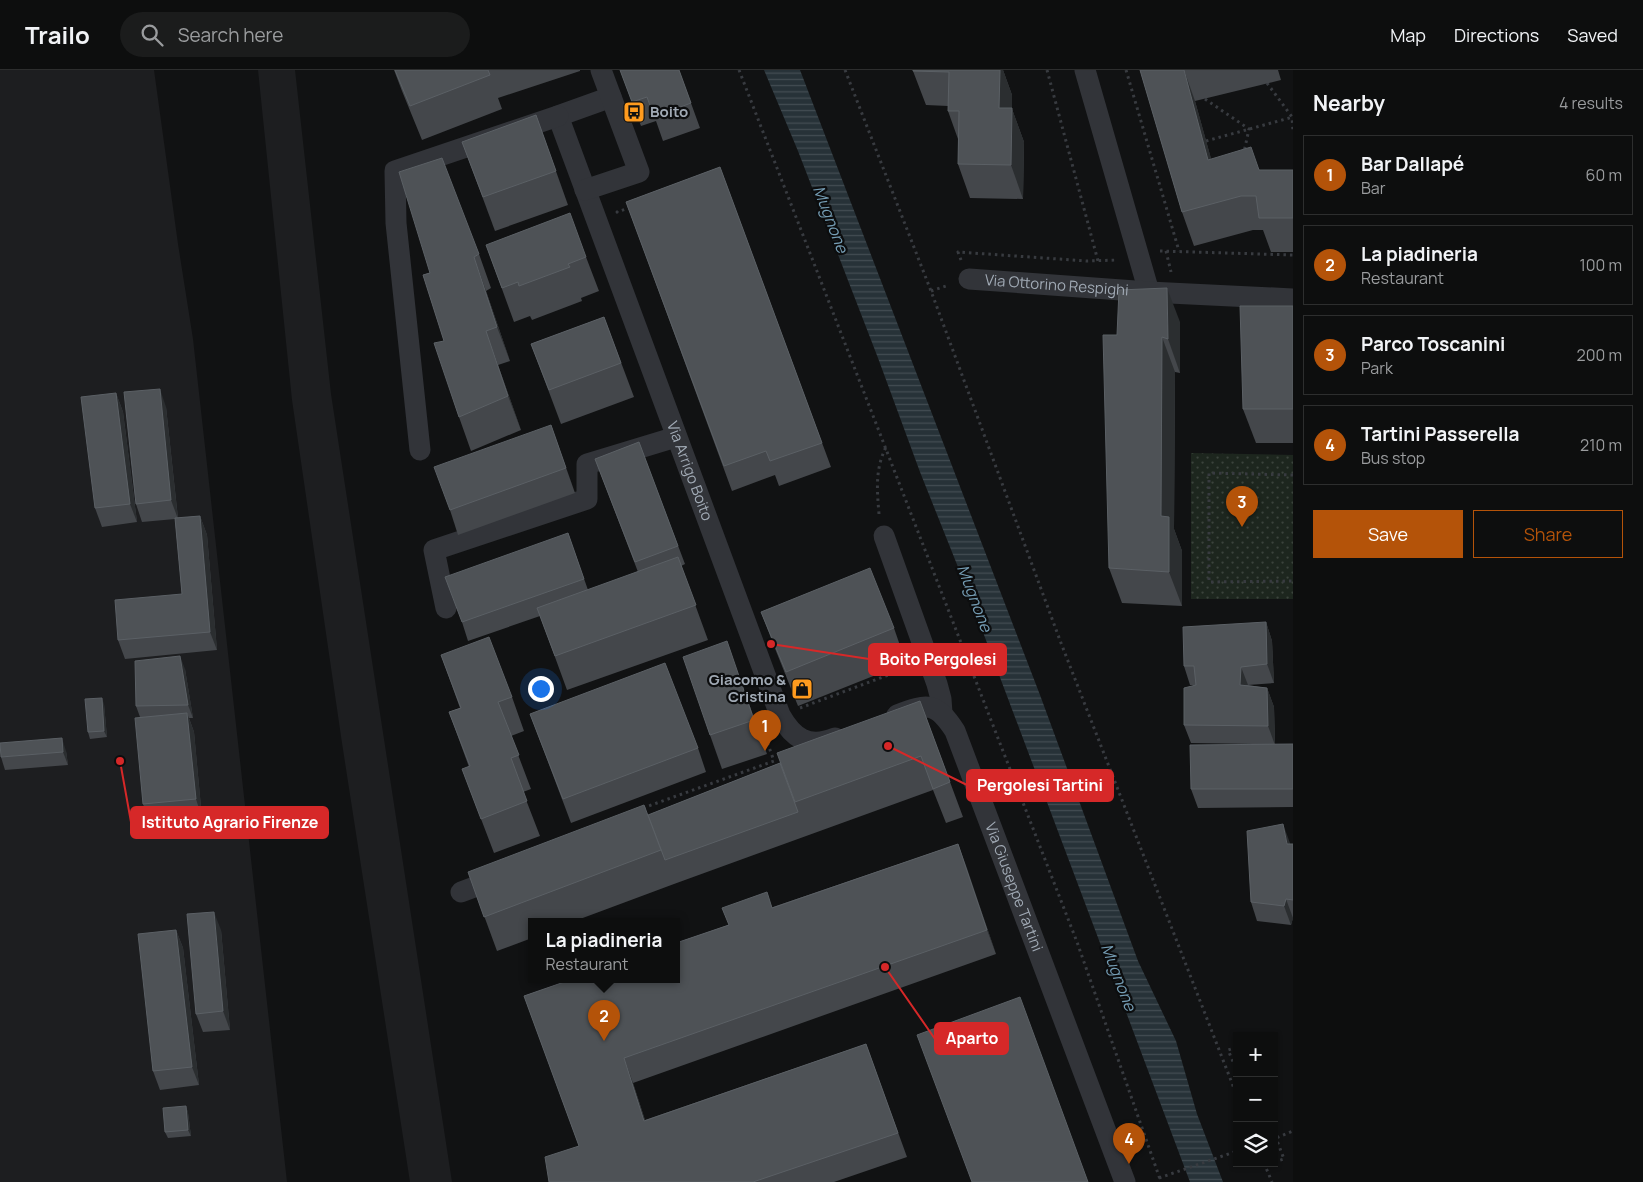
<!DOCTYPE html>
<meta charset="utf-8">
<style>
:root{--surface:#0d0e0e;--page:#1b1c1c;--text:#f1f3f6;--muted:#9a9c9e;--line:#2d2e2e;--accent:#b45309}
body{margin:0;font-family:Manrope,sans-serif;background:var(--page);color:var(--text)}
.controls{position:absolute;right:15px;bottom:15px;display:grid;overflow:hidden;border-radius:0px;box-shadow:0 1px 4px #0004}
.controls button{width:45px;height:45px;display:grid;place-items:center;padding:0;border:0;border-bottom:1px solid var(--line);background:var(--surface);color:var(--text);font:25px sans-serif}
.you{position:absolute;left:540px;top:618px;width:18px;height:18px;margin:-12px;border:4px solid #fff;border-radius:50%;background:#1a73e8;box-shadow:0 0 0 8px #1a73e833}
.badge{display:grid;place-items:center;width:32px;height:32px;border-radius:50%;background:var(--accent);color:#fff;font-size:16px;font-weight:700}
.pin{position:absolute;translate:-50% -41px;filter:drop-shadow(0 1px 2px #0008)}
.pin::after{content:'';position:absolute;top:26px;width:18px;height:15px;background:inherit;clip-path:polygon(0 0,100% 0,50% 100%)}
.popup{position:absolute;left:528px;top:848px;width:152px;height:65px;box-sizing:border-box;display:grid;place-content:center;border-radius:0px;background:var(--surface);filter:drop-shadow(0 1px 4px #0005);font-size:16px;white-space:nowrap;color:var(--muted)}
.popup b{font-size:19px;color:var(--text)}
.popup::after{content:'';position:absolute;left:50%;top:100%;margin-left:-10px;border:10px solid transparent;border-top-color:var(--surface)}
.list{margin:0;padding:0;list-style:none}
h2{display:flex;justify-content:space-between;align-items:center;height:65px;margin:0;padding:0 20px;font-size:21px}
h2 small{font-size:16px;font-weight:400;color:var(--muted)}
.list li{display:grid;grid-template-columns:32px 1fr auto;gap:15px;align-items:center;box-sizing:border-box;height:80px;margin:0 10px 10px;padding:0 10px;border:1px solid var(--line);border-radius:0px}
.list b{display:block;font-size:19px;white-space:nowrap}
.list p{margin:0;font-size:16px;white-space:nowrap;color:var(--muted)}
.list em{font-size:16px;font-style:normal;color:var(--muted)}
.actions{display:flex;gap:10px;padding:15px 20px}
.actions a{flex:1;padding:11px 0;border:1px solid var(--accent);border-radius:0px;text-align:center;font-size:18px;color:var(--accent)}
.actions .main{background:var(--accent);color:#fff}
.icon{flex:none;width:28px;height:28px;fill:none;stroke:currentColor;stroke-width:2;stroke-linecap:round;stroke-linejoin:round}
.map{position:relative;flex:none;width:1293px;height:1112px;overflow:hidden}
header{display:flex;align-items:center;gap:30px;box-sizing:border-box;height:70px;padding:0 25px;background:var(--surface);border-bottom:1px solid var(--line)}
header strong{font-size:24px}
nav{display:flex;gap:28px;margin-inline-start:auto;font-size:18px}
.search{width:350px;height:45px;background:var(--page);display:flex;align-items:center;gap:12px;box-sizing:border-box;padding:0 18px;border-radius:28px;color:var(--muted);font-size:19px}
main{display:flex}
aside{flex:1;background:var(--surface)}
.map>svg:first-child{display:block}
.built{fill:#1d1e20}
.green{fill:url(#green-dots)}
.water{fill:url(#water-rules)}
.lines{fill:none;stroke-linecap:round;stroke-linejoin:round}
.path{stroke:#383b40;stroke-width:3;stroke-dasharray:2.5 4;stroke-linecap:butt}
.street{stroke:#323439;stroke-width:21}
.wall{fill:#44474b}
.shaded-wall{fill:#2b2e30}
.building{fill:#4e5256;stroke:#5b6065}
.labels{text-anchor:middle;stroke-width:4.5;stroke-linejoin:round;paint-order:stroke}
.poi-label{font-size:15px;font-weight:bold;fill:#a1aab5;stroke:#0c0d0e;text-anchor:start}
.street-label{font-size:15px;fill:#a1aab5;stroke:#0c0d0e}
.water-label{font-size:16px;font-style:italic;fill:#759db4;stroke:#0c0d0e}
.leader{fill:none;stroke:#d62828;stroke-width:2}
.callout-dot{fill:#d62828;stroke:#0c0d0e;stroke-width:2}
.callout{fill:#d62828;stroke:#d62828;stroke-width:2}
.callout-label{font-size:16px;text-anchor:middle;font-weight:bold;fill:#fff}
</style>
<header>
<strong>Trailo</strong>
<div class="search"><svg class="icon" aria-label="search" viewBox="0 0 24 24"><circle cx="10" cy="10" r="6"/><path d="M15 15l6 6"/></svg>Search here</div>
<nav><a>Map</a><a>Directions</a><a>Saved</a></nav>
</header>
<main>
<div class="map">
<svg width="1293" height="1112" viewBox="0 0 1293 1112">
<defs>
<pattern id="green-dots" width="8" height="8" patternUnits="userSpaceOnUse" patternTransform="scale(1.25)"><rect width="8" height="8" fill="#1d261e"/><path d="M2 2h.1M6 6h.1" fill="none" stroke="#3b433c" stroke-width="1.8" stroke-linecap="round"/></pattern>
<pattern id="water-rules" width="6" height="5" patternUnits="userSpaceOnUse" patternTransform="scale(1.25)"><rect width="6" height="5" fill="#273238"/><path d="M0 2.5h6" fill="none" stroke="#434d53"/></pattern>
</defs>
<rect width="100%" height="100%" fill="#111213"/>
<g class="built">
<polygon points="0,0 154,0 178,174 193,269 287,1112 0,1112"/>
<polygon points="258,0 295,0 331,324 452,1112 410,1112 342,673 292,330"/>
</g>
<polygon class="green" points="1191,383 1293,385 1293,529 1191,529"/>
<polygon class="water" points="764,0 800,0 1040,625 1138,891 1176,971 1197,1044 1223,1112 1190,1112 966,517 920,402 878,288 798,81"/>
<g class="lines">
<g class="path">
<polyline points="739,0 1077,872 1161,1112"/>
<polyline points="845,0 931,221 1061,573 1237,1026"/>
<polyline points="1047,0 1098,191"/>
<polyline points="1126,0 1179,181"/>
<polyline points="1267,13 1292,47 1293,61"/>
<polyline points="1205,29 1249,59 1244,82"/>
<polyline points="1206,71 1293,47"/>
<polyline points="618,143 617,142 632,137"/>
<polyline points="1160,181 1293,185"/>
<polyline points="1166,181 1171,202"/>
<polyline points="961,190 958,182 1087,191 1118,190"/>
<polyline points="931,221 949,215"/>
<polyline points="1293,405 1209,403 1209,512 1293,511"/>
<path d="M879 444C877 420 875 399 886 377"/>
<polyline points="800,638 907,598"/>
<polyline points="643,738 774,691 765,666"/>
<polyline points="1237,977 1228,980 1237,1001"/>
<polyline points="1274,1063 1276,1068 1293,1061"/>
<polyline points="1274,1092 1284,1089 1276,1068"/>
<polyline points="1264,1093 1272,1112"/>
<polyline points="1159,1108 1237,1081"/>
</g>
<g class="street">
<polyline points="1085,0 1149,222"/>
<path id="s1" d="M611 27 558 46 780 645C793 668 808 679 835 668"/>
<polyline points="585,120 639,102 601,0"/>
<path id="s2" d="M969 209 1149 222 1293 229"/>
<polyline points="420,380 396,153 395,101 558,46"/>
<polyline points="884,466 937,614 941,629 942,643"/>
<polyline points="446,538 434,480 587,429 587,394 676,367"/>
<path id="s3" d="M897 645C928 633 936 632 955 661L1125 1112"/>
<polyline points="461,822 501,807"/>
</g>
</g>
<g class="wall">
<polygon points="394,0 580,0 580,1 498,28 502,39 422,70 402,21"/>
<polygon points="620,0 679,0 700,58 663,71 656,51 641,56"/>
<polygon points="1003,0 1012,25 1012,39 1024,72 1023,129 970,128 958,94 958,69 948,41 948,36 926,35 913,1"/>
<polygon points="1140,0 1278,0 1281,10 1195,31 1211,89 1260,100 1293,100 1293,182 1271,182 1263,160 1253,160 1194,176 1182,142"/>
<polygon points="536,45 568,135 495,161 462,72"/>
<polygon points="720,97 831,397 779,416 775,405 732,421 626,132"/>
<polygon points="486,175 586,187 599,221 581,228 582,231 532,250 530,246 514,252"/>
<polygon points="479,184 491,218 486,221 510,291 498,295 521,360 471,381 459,347 444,271 423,205"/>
<polygon points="1293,236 1293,373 1256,373 1243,339"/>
<polygon points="604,247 634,327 561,354 531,274"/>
<polygon points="1180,252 1180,303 1175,302 1174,459 1182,481 1182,536 1122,533 1109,498 1117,265"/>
<polygon points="116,323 123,342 137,452 102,457 95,438"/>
<polygon points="166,337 178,448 200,446 207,465 217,580 125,589 118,570 182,524 175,449 142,452 136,434"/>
<polygon points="551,355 575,423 458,465 450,440"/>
<polygon points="639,372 685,494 681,496 708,570 567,620 540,546 468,571 462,552 568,463 588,520 638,502 595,389"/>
<polygon points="761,542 894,558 906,593 798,636 774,576"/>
<polygon points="1266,552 1272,571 1274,613 1248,615 1267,618 1274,637 1275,674 1293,674 1293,737 1198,738 1191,719 1252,674 1191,673 1184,655 1196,615 1190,615 1184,596"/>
<polygon points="441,585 512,627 524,661 511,666 531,719 523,722 540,766 494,783 462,699 469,697 449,642 460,638"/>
<polygon points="185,599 193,648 189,648 194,662 202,748 150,752 143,734 140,647 136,636"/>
<polygon points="739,606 767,684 722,699 710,665"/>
<polygon points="920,631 963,747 946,753 933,720 674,814 572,852 532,852 532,868 497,881 468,802 648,745 780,693"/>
<polygon points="104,634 107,667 90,669 88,662"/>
<polygon points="530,644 698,678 706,702 571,753"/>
<polygon points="66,681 68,695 5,700 1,687"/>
<polygon points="958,774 996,884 633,1013 645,1050 866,974 907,1087 834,1112 549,1112 579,1076 524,926 728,855 773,837"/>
<polygon points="1290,774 1293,774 1293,848 1291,855 1257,851 1251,832"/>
<polygon points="176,860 183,878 199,1015 160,1020 153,1001"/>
<polygon points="221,860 230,960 203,962 196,944"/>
<polygon points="186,1036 188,1043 191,1066 168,1068 165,1062"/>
</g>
<g class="shaded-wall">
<polygon points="1000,0 1003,0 1012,25 1012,39 1024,72 1023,129 1011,95 999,38"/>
<polygon points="1184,0 1195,31 1221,124 1208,90"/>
<polygon points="474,187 486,221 510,291 497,257"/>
<polygon points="1167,218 1180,252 1180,303 1168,269"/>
<polygon points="486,261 498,295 521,360 508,326"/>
<polygon points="1162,267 1175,302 1174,459 1182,481 1182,536 1169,502 1161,446"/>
<polygon points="160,319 166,337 178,449 171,430"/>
<polygon points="116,323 123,342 137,452 130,434"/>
<polygon points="200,446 207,465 217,580 210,562"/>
<polygon points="1266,552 1272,571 1274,613 1267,594"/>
<polygon points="727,571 739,606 767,684 754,650"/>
<polygon points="180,586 185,599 193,648 188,635"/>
<polygon points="1241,597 1248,615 1240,615"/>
<polygon points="1267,618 1274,637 1275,675 1268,656"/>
<polygon points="102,628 104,634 107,667 104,661"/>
<polygon points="187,643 194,662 202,748 196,729"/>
<polygon points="62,668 66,681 68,695 63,682"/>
<polygon points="1283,754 1290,773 1293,787 1287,774"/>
<polygon points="958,774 967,798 996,884 987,860"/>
<polygon points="1286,829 1293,848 1291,855 1284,836"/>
<polygon points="214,842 221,860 230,960 223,941"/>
<polygon points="176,860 183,878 199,1015 192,997"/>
<polygon points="624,988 633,1013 653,1075 644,1051"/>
<polygon points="186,1036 188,1043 191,1066 188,1060"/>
</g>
<g class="building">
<polygon points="395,0 488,0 490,5 410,36"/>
<polygon points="620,0 679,0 691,33 654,47 647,27 632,32"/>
<polygon points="913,0 1000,0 999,38 1012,38 1011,95 958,94 959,41 948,41 949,2 913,1"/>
<polygon points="1140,0 1184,0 1208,90 1251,77 1259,100 1293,100 1293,148 1259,148 1256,126 1241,126 1182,142"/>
<polygon points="536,45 556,101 483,127 462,72"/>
<polygon points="442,88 479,184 474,187 497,257 486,261 508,326 459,347 434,273 444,271 423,205 430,203 399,102"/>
<polygon points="720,97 822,373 770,391 766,381 724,396 626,132"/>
<polygon points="570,143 586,187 568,194 570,197 519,216 518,212 502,218 486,175"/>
<polygon points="1167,218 1168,269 1162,267 1161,446 1169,447 1169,502 1109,498 1103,265 1117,265 1119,220"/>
<polygon points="1240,236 1293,236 1293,339 1243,339"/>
<polygon points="604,247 621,293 549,320 531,274"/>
<polygon points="160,319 171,430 136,434 124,322"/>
<polygon points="116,323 130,434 95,438 81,327"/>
<polygon points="551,355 566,398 450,440 434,397"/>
<polygon points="639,372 678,476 635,492 595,389"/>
<polygon points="200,446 210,562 118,570 115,530 182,524 175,448"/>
<polygon points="568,463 584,509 462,552 445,507"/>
<polygon points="678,487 696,535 555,586 537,538"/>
<polygon points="870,498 894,558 786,602 761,542"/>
<polygon points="1266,552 1267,594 1241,597 1240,615 1267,618 1268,656 1184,655 1184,618 1196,615 1194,596 1184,596 1183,557"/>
<polygon points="489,567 512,627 498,632 519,685 511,688 527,731 481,749 462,699 470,696 449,642 461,638 441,585"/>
<polygon points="727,571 754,650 710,665 683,587"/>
<polygon points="180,586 188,635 136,636 135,591"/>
<polygon points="665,593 698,678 563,729 530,644"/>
<polygon points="102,628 104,661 88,662 85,629"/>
<polygon points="920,631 950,712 933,719 921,686 795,732 777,683"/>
<polygon points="187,643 196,729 143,734 135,648"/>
<polygon points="62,668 63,682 1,687 0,673"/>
<polygon points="1293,674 1293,719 1191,719 1190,675"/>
<polygon points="780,693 798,742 665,790 648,745"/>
<polygon points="644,735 661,780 484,847 468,802"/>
<polygon points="1283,754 1287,774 1293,774 1293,830 1286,829 1284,836 1251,832 1247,761"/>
<polygon points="958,774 987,860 624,988 644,1051 866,974 898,1063 753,1112 549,1112 545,1087 579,1076 524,926 570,910 676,910 676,873 729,855 722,838 767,822 772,838"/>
<polygon points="214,842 223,941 196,944 187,844"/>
<polygon points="176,860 192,997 153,1001 138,864"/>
<polygon points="1020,927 1088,1112 972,1112 917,965"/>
<polygon points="186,1036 188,1060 165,1062 163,1038"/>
</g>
<defs>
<g id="bus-square" transform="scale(1.125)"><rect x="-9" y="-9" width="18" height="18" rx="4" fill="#ff9b1e" stroke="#0c0d0e"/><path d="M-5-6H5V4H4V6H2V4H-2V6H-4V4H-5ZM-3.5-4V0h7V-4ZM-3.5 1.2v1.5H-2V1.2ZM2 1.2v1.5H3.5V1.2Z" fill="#111"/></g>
<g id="shop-square" transform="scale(1.125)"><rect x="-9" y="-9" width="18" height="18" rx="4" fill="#ff9b1e" stroke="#0c0d0e"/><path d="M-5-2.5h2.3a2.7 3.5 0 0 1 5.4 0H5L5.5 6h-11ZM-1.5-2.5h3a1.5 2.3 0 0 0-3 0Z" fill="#111"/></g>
</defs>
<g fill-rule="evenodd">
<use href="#bus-square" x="634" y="42"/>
<use href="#shop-square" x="802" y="619"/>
</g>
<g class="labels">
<g class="poi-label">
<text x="650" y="47">Boito</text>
<text x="786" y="615" text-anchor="end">Giacomo &amp;<tspan x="786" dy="17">Cristina</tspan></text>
</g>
<g class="street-label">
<text dy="5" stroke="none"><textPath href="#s2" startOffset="88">Via Ottorino Respighi</textPath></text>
<text dy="5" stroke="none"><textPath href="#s1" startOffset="435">Via Arrigo Boito</textPath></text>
<text dy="5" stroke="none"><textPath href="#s3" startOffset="236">Via Giuseppe Tartini</textPath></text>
</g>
<g class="water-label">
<text transform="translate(831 149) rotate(69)" y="6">Mugnone</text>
<text transform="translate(975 528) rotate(69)" y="6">Mugnone</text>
<text transform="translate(1119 907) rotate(69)" y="6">Mugnone</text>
</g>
</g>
<path class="leader" d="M771 574L869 589M888 676L967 715M120 691L131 752M885 897L935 969"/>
<g class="callout-dot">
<circle cx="771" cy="574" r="5"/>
<circle cx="888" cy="676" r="5"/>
<circle cx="120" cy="691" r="5"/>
<circle cx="885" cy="897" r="5"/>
</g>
<g class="callout">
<rect x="869" y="574" width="137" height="31" rx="5"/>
<rect x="967" y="700" width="146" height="31" rx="5"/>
<rect x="131" y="737" width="197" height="31" rx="5"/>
<rect x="935" y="953" width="73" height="31" rx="5"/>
</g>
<g class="callout-label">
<text x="938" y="595">Boito Pergolesi</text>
<text x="1040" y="721">Pergolesi Tartini</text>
<text x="230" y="758">Istituto Agrario Firenze</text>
<text x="972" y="974">Aparto</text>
</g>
</svg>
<div class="controls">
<button>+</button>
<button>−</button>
<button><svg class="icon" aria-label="layers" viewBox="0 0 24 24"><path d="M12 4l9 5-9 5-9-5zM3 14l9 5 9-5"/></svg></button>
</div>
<div class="you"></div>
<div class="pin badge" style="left:765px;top:681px">1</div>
<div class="pin badge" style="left:604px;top:971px">2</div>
<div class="popup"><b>La piadineria</b>Restaurant</div>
<div class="pin badge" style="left:1242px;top:457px">3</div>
<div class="pin badge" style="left:1129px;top:1094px">4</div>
</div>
<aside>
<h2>Nearby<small>4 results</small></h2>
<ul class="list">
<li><span class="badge">1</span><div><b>Bar Dallapé</b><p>Bar</p></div><em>60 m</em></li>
<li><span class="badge">2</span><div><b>La piadineria</b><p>Restaurant</p></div><em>100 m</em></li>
<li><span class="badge">3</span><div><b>Parco Toscanini</b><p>Park</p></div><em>200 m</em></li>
<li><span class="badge">4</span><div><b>Tartini Passerella</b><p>Bus stop</p></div><em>210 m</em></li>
</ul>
<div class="actions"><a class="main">Save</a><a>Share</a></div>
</aside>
</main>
